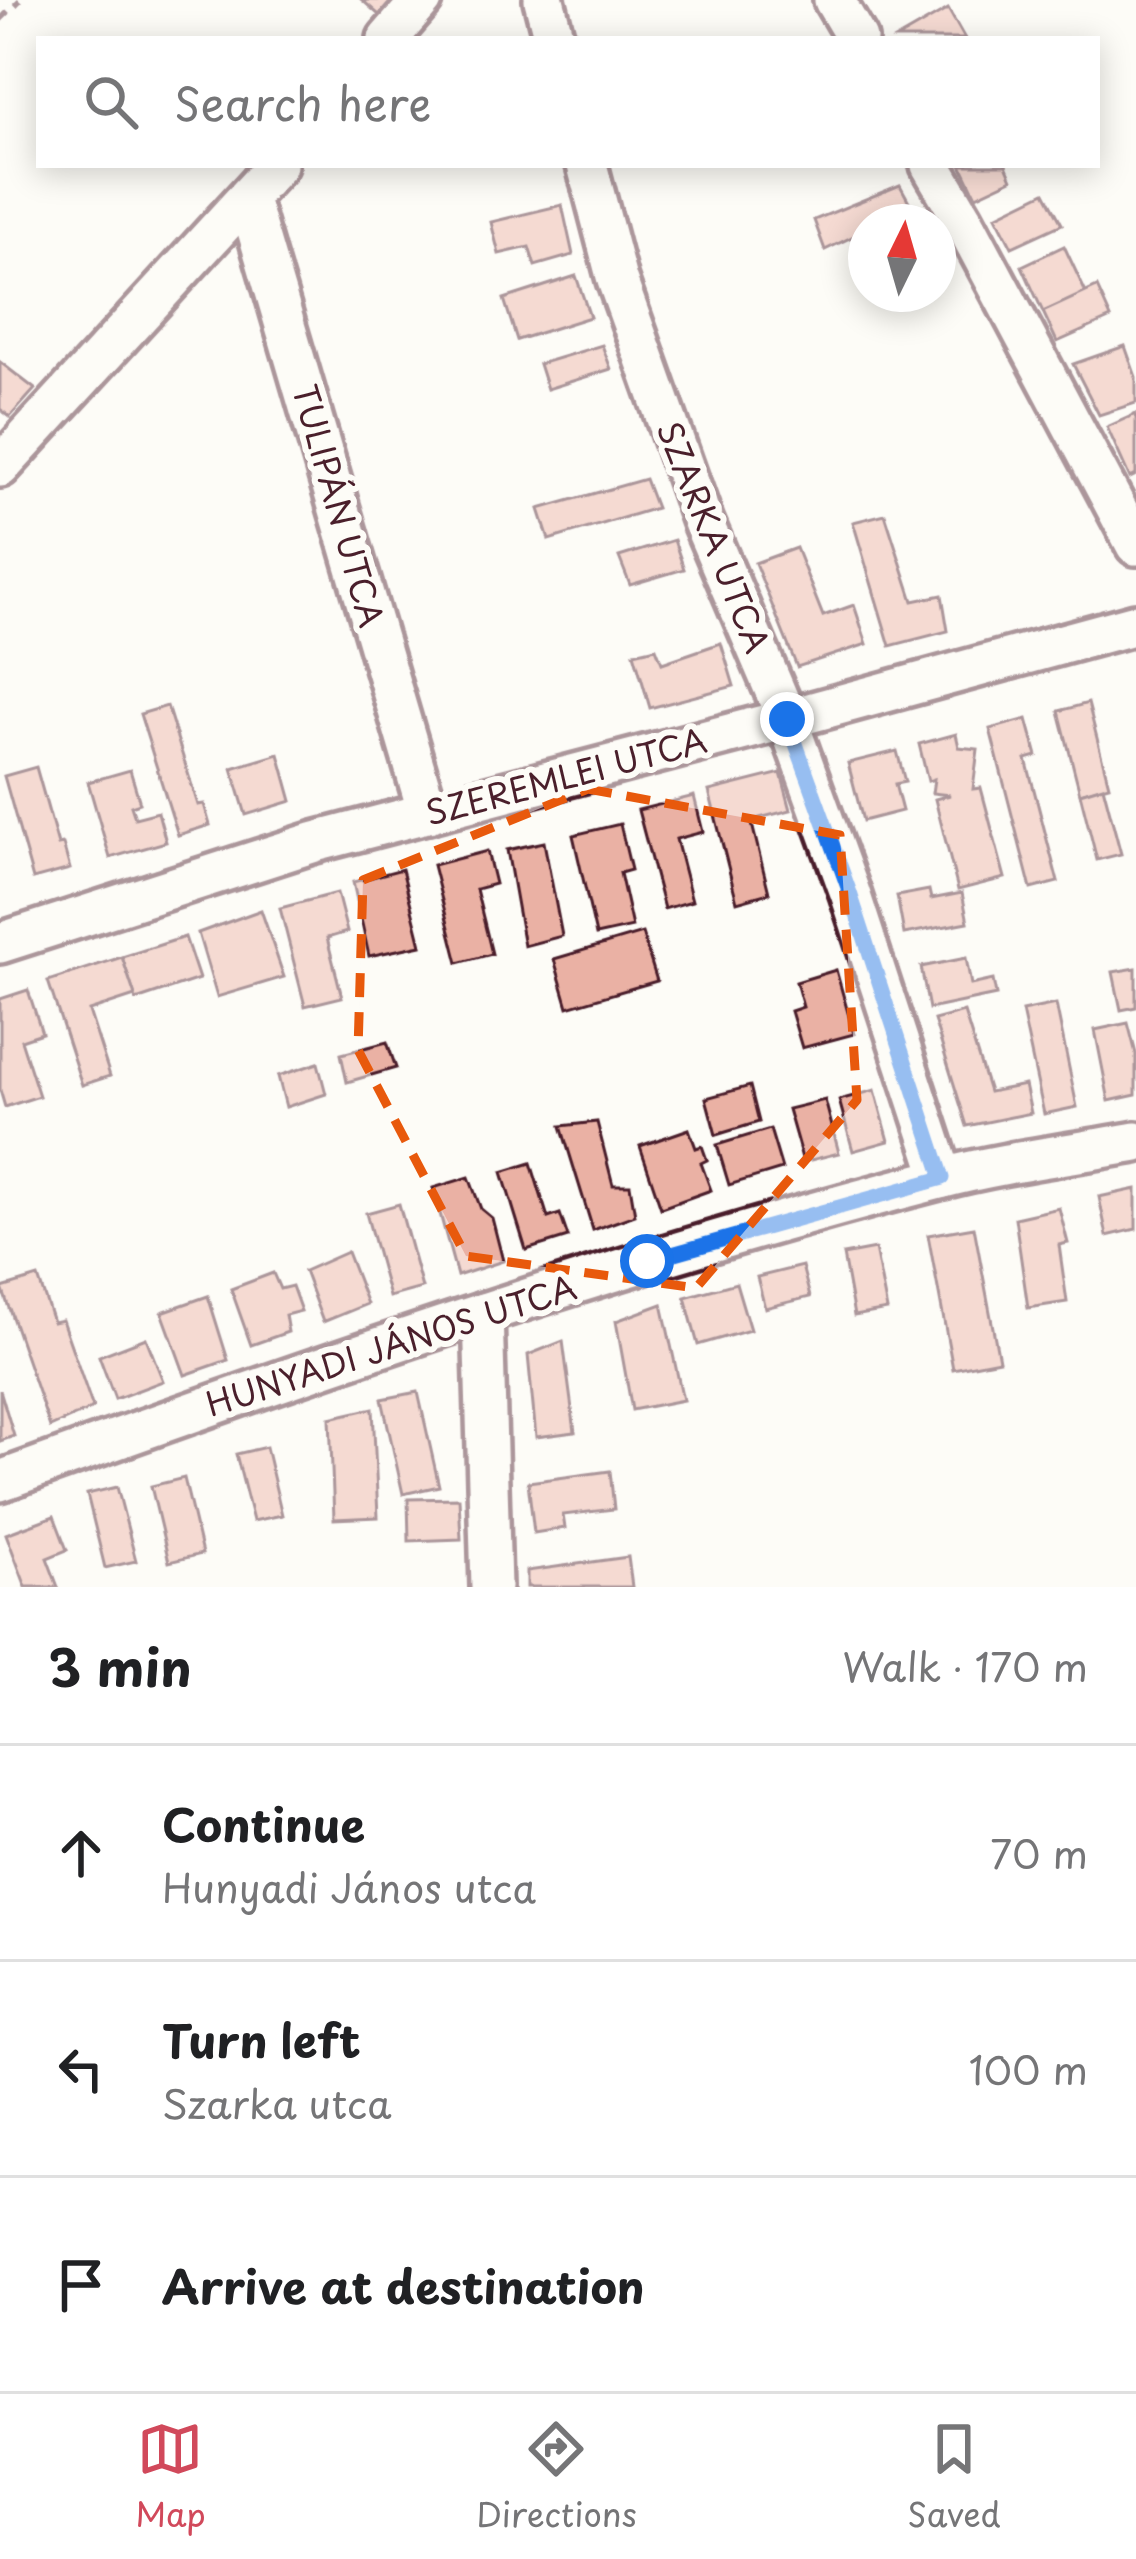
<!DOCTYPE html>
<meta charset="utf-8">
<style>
:root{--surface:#fff;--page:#f6f6f6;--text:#202124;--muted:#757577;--line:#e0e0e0;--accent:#d1495b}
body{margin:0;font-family:"Playpen Sans",sans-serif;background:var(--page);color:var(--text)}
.compass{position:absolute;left:848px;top:204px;width:108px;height:108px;border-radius:50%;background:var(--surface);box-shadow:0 6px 30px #0003;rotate:5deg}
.stop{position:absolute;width:36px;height:36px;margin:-27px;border:9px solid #1a73e8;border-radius:50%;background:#fff}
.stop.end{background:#1a73e8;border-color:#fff;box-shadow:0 3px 12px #0008}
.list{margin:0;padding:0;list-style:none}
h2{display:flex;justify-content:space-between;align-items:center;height:156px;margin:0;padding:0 48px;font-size:51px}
h2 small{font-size:39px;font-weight:400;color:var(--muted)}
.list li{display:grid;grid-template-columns:78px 1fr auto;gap:36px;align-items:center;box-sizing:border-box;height:216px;padding:0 48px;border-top:3px solid var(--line)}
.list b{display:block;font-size:45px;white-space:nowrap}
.list p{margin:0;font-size:39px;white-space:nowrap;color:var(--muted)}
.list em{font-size:39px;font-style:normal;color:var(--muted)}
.icon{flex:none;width:66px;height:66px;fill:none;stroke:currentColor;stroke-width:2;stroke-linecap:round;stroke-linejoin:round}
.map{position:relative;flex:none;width:1136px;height:1587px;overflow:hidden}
.search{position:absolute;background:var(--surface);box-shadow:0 6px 30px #0003;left:36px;right:36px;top:36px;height:132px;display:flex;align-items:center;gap:30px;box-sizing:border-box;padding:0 42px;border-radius:0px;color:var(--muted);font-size:45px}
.sheet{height:804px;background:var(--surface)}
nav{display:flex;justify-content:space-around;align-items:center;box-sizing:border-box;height:168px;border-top:3px solid var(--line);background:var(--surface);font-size:33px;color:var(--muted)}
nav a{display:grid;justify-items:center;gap:6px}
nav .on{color:var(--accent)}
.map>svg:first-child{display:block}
.building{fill:#eab1a4;stroke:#4a1f2b;stroke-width:3}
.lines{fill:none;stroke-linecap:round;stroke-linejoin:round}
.minor-casing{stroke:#4a1f2b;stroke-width:48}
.path{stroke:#4a1f2b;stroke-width:6;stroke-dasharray:12 9;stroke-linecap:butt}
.minor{stroke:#fdfcf7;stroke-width:39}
.route{stroke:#1a73e8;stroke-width:15}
.marked{fill:none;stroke:#e8590c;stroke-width:9;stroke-dasharray:24 15;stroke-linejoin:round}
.labels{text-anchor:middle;stroke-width:12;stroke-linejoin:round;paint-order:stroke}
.street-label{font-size:33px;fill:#4a1f2b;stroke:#fdfcf7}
</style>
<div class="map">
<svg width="1136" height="1587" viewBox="0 0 1136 1587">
<rect width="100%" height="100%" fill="#fdfcf7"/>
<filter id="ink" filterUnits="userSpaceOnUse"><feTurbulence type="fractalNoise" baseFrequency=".00833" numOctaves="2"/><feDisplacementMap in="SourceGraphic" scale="24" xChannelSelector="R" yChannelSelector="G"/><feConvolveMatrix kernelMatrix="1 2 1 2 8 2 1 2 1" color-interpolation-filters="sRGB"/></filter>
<g filter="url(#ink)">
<g class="building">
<polygon points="362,0 404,0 387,22"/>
<polygon points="948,9 965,39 896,39"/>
<polygon points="961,165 1006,165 1012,179 976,196"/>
<polygon points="900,185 920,222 866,222 866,230 825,250 814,220"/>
<polygon points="1045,192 1062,224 1012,247 996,216"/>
<polygon points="562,205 573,255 535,266 529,247 499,254 491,222"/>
<polygon points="1064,246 1086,293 1043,312 1022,266"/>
<polygon points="576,276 590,317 517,340 504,299"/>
<polygon points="1097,287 1111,318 1057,342 1043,312"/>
<polygon points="602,345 611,369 547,389 539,364"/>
<polygon points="1125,346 1136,377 1136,403 1099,415 1073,364"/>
<polygon points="0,362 35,389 10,417 0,409"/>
<polygon points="1136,414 1136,475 1130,478 1107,427"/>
<polygon points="645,479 656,508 549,540 539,509"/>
<polygon points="885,514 913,601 942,595 948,631 890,646 853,522"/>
<polygon points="674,540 684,569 630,585 619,557"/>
<polygon points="796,548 823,616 854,605 867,644 797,667 755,563"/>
<polygon points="721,643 734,686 650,708 634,653 656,648 662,663"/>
<polygon points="1088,703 1109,785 1080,793 1059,711"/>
<polygon points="167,706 198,805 204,804 210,825 178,835 140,714"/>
<polygon points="1027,719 1037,756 1026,759 1058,882 1031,889 990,729"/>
<polygon points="956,734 959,747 978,749 973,789 981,788 1005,878 958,890 935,799 950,795 932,793 934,779 928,781 919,744"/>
<polygon points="897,751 905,782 895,784 902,811 863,821 848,763"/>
<polygon points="279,754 292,801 246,815 232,768"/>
<polygon points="36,767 58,845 63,844 70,869 33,879 4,776"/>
<polygon points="130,770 140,803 131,806 135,818 158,812 166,842 110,858 88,782"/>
<polygon points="781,773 791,810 751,820 769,893 737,902 709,791"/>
<polygon points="1103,786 1121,854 1097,860 1080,793"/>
<polygon points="694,796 703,832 676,839 692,901 664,909 638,810"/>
<polygon points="620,824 631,870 620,873 632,927 596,935 573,835"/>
<polygon points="544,842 562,936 524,946 507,850"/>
<polygon points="487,851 495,884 476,889 492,954 458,963 433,865"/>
<polygon points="402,869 421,945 369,956 353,882"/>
<polygon points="929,890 931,899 962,893 968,922 904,934 897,896"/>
<polygon points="337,893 347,932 327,938 342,997 305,1006 280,908"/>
<polygon points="261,910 284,977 217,997 198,933"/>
<polygon points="642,933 657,981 568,1007 554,959"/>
<polygon points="185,937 199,979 136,1000 122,957"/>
<polygon points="122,957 135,996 89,1011 110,1076 82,1085 48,981"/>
<polygon points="966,958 971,985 993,980 996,995 929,1009 921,967"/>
<polygon points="1136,968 1136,1007 1121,1010 1113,972"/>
<polygon points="836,970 854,1034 802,1048 791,1011 803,1007 796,982"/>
<polygon points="28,990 42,1033 21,1040 39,1096 5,1107 0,1090 0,999"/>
<polygon points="1056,1004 1077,1107 1044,1114 1022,1011"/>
<polygon points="964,1012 989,1092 1025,1085 1031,1113 967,1126 934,1020"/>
<polygon points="1128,1023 1136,1054 1136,1095 1109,1101 1095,1030"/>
<polygon points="387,1042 396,1068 347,1082 341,1054"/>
<polygon points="318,1063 326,1094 286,1107 278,1076"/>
<polygon points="750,1086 759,1122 716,1135 706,1098"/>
<polygon points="875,1090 889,1141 853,1151 839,1100"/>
<polygon points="825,1100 839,1153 803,1162 788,1109"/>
<polygon points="597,1122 613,1185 630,1185 635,1215 593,1230 561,1126"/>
<polygon points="689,1129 696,1148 702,1146 707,1160 701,1163 711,1190 661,1208 640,1146"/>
<polygon points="770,1129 782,1169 729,1185 717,1145"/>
<polygon points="531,1163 548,1218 560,1214 568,1237 526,1250 502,1172"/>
<polygon points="469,1177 481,1209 492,1218 503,1261 457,1276 433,1188"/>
<polygon points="1136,1189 1136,1229 1107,1236 1099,1197"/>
<polygon points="399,1204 422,1288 389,1297 366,1213"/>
<polygon points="1059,1208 1068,1243 1059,1245 1067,1302 1028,1308 1015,1218"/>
<polygon points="974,1227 999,1360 953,1369 928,1235"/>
<polygon points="875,1249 887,1310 854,1316 843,1255"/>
<polygon points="347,1252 367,1304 323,1322 304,1271"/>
<polygon points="802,1266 810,1297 765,1308 757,1277"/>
<polygon points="273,1273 280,1289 292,1286 301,1311 285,1315 288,1332 251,1345 231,1289"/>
<polygon points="38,1277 53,1322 62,1320 93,1408 50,1427 2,1288"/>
<polygon points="736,1283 750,1330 698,1345 685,1297"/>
<polygon points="208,1296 228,1360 185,1375 162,1312"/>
<polygon points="662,1304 683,1400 632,1410 616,1321"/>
<polygon points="146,1338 163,1381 115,1399 99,1356"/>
<polygon points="563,1341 575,1432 536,1437 528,1355"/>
<polygon points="0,1390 14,1436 0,1441"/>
<polygon points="418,1392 439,1486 403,1494 382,1399"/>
<polygon points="373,1408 378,1517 334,1519 330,1418"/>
<polygon points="266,1447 282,1515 253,1521 236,1454"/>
<polygon points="610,1471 614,1509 563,1515 565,1528 534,1533 528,1482"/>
<polygon points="184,1478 202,1554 169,1562 151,1486"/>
<polygon points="117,1487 136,1561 105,1568 87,1494"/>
<polygon points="459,1498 461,1539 409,1541 408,1499"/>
<polygon points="54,1516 67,1550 47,1558 58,1587 26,1587 6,1534"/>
<polygon points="628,1557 632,1587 527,1587 527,1571"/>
</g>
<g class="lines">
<g class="minor-casing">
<g id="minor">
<polyline points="544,0 554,39"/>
<polyline points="834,0 857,39"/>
<polyline points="388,39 422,0"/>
<polyline points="587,165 617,280 703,522 787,719 850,893 943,1178"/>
<polyline points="931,165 962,218 1136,545"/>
<polyline points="248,199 428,813"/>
<polyline points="0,467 277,165"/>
<polyline points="0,943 315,842 787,719 1136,624"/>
<polyline points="483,1313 491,1587"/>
<path d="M0 1481C309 1369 620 1261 939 1179 1003 1162 1071 1154 1136 1142"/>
</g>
</g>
<polyline class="path" points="0,20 20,0"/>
<use href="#minor" class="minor"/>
</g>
</g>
<g class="lines" filter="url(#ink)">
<polyline class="route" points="647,1261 943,1178 850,893 787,719"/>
</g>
<path d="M0 0H1136V1587H0ZM588 789 840 835 857 1100 696 1288 466 1256 358 1050 363 880Z" fill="#fdfcf7" fill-opacity=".55" fill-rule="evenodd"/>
<path class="marked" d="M588 789 840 835 857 1100 696 1288 466 1256 358 1050 363 880Z"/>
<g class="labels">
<g class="street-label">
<text transform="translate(338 506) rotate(74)" y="12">TULIPÁN UTCA</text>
<text transform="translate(713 537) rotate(68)" y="12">SZARKA UTCA</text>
<text transform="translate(566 777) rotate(-15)" y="12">SZEREMLEI UTCA</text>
<text transform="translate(391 1346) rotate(-18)" y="12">HUNYADI JÁNOS UTCA</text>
</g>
</g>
</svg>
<svg class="compass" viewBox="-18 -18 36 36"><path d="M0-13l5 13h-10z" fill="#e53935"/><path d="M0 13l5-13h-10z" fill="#757577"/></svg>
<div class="stop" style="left:647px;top:1261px"></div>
<div class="stop end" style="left:787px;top:719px"></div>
<div class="search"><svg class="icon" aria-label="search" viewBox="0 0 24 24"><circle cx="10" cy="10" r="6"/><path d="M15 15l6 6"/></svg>Search here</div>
</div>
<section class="sheet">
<h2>3 min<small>Walk · 170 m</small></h2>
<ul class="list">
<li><svg class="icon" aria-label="ahead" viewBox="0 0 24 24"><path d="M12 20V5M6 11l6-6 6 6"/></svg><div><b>Continue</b><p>Hunyadi János utca</p></div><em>70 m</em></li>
<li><svg class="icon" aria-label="left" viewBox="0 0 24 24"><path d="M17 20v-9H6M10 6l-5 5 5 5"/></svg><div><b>Turn left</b><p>Szarka utca</p></div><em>100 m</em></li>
<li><svg class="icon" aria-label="arrive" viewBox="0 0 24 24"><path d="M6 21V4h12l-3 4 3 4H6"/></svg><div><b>Arrive at destination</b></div></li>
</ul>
</section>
<nav>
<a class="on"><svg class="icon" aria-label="map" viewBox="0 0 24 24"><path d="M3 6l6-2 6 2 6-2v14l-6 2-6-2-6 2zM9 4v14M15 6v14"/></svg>Map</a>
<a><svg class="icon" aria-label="directions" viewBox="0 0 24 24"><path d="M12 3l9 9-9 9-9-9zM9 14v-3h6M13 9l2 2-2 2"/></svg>Directions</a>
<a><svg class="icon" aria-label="saved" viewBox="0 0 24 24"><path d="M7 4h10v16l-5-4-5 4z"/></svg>Saved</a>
</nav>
